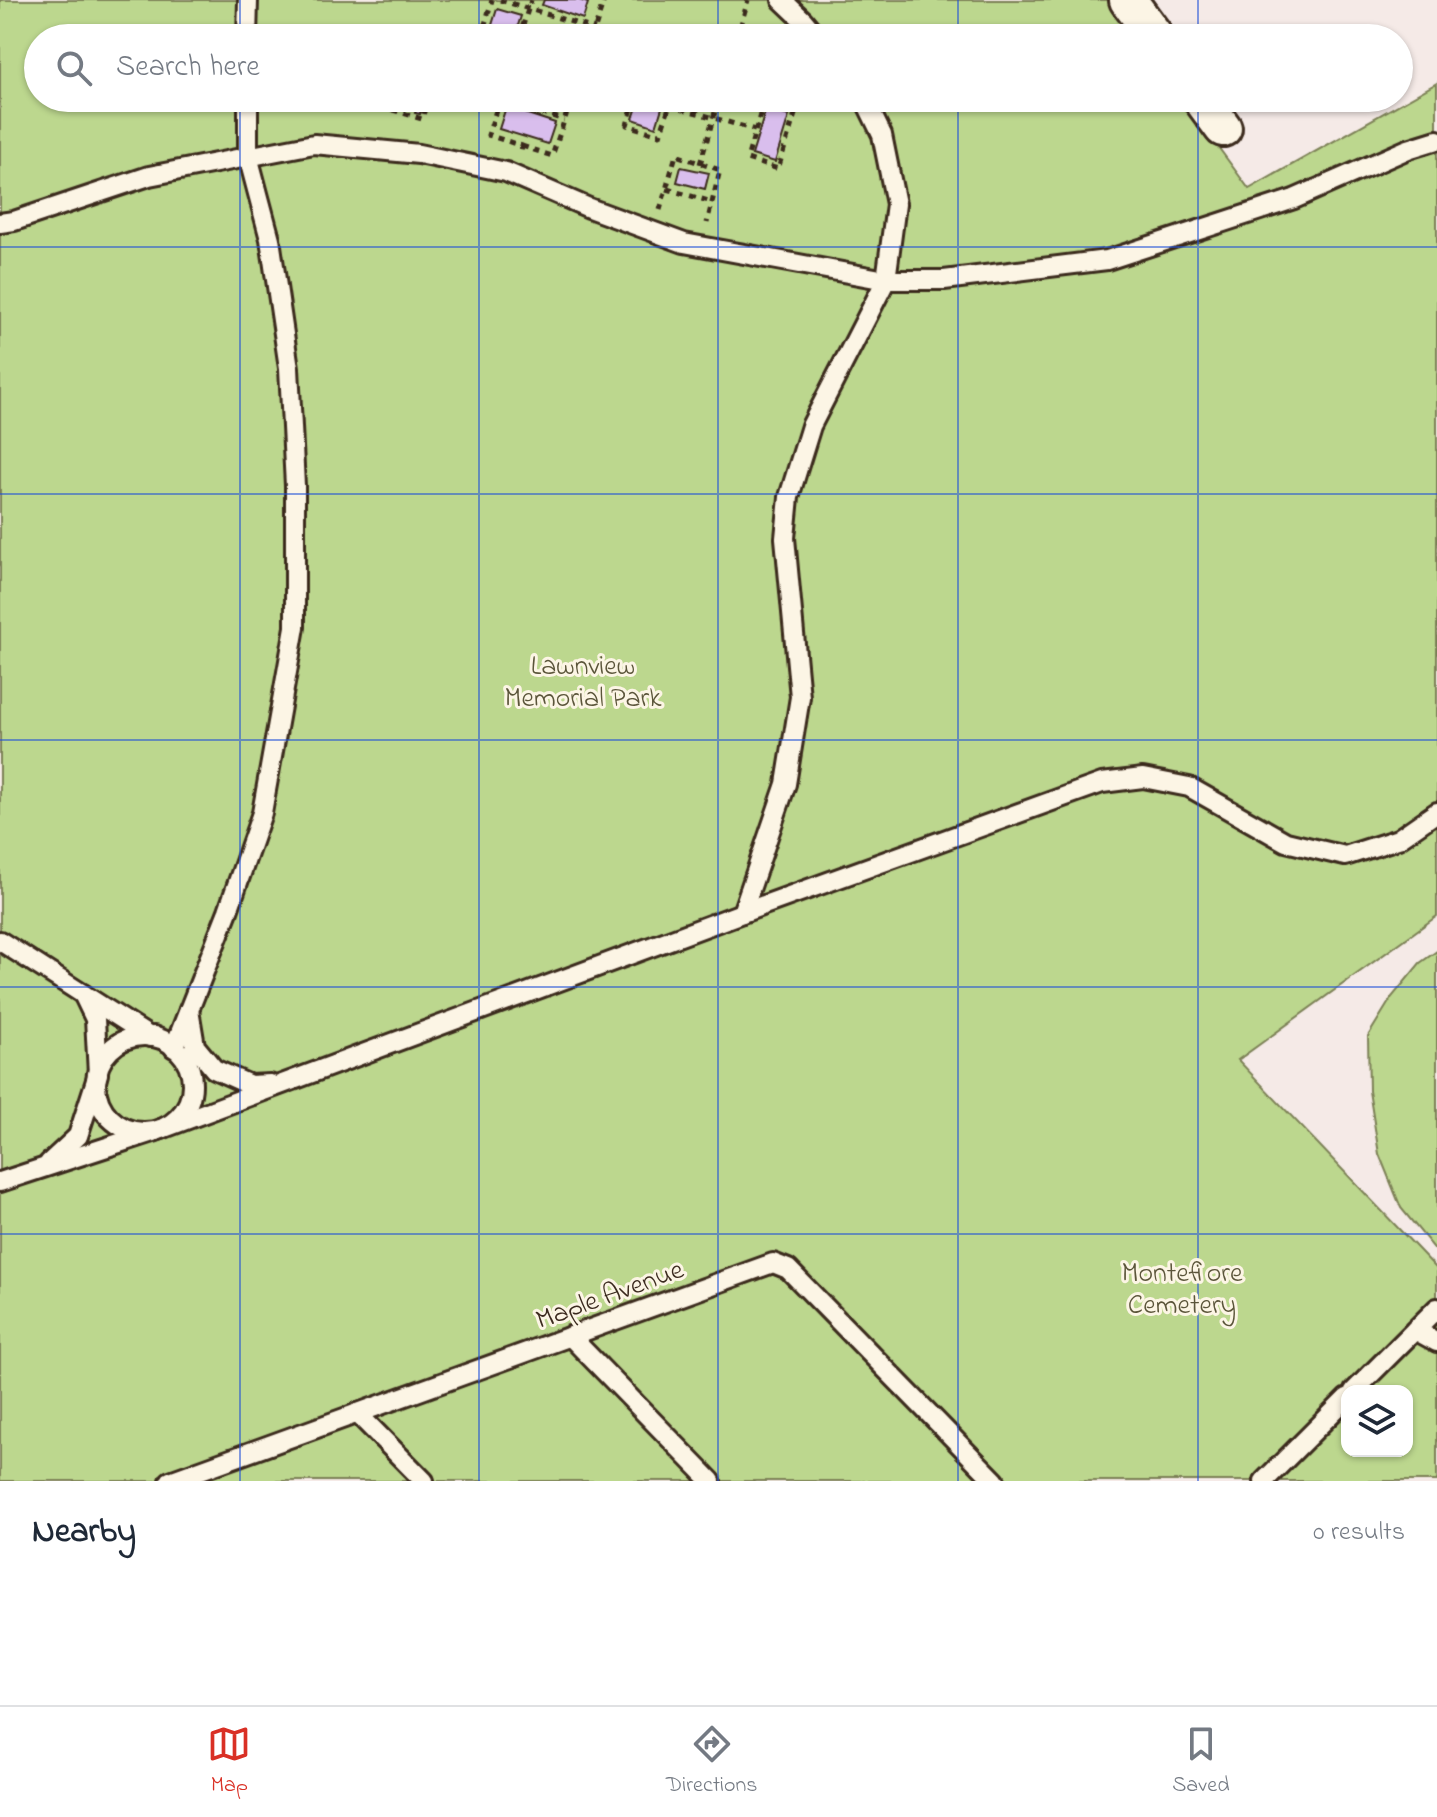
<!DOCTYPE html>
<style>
:root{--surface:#fff;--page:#f2f2f3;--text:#1f2937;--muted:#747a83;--line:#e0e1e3;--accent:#d93025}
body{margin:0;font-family:"Indie Flower",sans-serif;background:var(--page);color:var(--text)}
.controls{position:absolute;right:24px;bottom:24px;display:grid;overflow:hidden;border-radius:16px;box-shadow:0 2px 6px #0004}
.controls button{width:72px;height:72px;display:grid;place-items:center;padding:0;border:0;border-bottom:2px solid var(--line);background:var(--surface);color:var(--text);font:40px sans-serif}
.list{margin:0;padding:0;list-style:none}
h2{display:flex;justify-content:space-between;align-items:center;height:104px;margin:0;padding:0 32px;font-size:34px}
h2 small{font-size:26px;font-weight:400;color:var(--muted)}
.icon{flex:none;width:44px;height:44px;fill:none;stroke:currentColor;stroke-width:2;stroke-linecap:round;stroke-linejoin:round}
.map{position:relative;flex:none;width:1437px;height:1481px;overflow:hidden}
.search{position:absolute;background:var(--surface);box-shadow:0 2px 6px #0004;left:24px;right:24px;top:24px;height:88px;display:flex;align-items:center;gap:20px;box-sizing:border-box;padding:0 28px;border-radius:44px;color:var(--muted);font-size:30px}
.sheet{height:224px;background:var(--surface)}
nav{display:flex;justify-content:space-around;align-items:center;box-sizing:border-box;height:112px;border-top:2px solid var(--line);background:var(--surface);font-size:22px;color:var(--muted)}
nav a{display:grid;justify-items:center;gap:4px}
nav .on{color:var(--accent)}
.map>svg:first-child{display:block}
.green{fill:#bcd78e;stroke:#7c8056;stroke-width:2;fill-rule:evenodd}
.building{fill:#d9beed;stroke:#3b2a1e;stroke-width:2}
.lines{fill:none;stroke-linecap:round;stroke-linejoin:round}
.service-casing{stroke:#3b2a1e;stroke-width:24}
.minor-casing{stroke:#3b2a1e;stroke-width:42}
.path{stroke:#3b2a1e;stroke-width:5;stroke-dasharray:6 6;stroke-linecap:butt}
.service{stroke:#fcf5e5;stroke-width:18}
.minor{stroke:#fcf5e5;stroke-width:36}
.grid{fill:none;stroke:#1d4ed8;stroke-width:2;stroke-opacity:0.55}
.labels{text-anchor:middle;stroke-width:6;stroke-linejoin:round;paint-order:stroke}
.park-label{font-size:28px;fill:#5b553a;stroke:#fcf5e5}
.street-label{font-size:28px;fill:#3b2a1e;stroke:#fcf5e5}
</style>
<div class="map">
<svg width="1437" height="1481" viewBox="0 0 1437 1481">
<rect width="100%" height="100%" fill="#f5eae7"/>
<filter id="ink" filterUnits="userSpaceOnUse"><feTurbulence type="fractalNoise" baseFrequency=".0125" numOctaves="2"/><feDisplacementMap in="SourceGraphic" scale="16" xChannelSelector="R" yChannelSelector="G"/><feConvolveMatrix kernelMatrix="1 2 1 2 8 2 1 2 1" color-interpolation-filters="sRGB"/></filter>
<g filter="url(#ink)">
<g class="green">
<path d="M0 0H1110L1138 38H38V98H1182L1249 189 1437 83V916L1238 1060 1437 1269V1481H0ZM1347 1391H1407V1451H1347Z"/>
<polygon points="1437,951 1437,1252 1401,1208 1379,1154 1369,1091 1368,1036 1392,997 1420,963"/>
</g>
<g class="building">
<polygon points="544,0 579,0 588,3 583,19 542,5"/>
<polygon points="497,9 521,16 514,38 488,38"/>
<polygon points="402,98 423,100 420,114 415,113 416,109 400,106"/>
<polygon points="640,98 665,98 656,127 633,119"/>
<polygon points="506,107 555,123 548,144 499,129"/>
<polygon points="766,109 789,116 775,162 752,155"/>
<polygon points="681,167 709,173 705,189 677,182"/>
</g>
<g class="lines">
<g class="service-casing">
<g id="service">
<polyline points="782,0 803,20 818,38"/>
<polyline points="247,38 248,0"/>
<polyline points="0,223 14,221 149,176 314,144 419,154 506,172 589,208 684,243 886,280 944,280 1107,260 1294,199 1408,149 1437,140"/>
<polyline points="742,913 786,784 800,697 785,538 789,497 811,426 886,280 896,204 882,135 864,98"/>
<polyline points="0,941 150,1037 154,1036"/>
<polyline points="189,1010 195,1046 214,1069 250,1085 270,1084"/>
<circle cx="144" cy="1084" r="48"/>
<polyline points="174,1048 228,911 262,813 295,627 295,486 289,368 270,239 248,156 248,98"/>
<polyline points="49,1163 78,1136 98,1074 95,1019 83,994"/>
<polyline points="0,1182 156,1131 742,913 1102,783 1143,778 1189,787 1286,842 1345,856 1398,839 1437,812"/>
<polyline points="1415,1330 1437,1342"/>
<polyline points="570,1336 711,1481"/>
<polyline points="1354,1391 1437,1308"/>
<polyline points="357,1413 424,1481"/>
<polyline points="170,1481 773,1263 788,1269 995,1481"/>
<polyline points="1264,1481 1347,1398"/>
</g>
</g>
<g class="minor-casing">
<g id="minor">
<polyline points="1128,0 1156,38"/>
<polyline points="1201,98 1223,128"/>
</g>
</g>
<g class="path">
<polyline points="500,0 595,29"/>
<polyline points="481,38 492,0"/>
<polyline points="519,38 531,0"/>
<polyline points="592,38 604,0"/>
<polyline points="708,38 710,31 737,38"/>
<polyline points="737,38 748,0"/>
<polyline points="396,98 393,110 422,119 428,98"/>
<polyline points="495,98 564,120"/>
<polyline points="500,98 488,135 522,146 520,154"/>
<polyline points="635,98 627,125 660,135 672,98"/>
<polygon points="764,101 796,111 778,169 747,159"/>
<polyline points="670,105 755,130"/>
<polyline points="522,146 552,156 572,98"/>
<polyline points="700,164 719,98"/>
<polyline points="667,189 712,202"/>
<polyline points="660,210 676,155 720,170 707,223"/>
</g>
<use href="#service" class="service"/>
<use href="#minor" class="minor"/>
</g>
</g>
<path class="grid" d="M240 0V38M479 0V38M718 0V38M958 0V38M1198 0V38M240 98V1481M479 98V1481M718 98V1481M958 98V1481M1198 98V1481M0 247H1437M0 494H1437M0 740H1437M0 987H1437M0 1234H1437"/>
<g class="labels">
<g class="park-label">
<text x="583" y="674">Lawnview<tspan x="583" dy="32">Memorial Park</tspan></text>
<text x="1182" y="1281">Montefiore<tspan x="1182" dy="32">Cemetery</tspan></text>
</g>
<g class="street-label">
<text transform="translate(609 1293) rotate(-20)" y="10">Maple Avenue</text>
</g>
</g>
</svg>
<div class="controls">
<button><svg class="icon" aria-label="layers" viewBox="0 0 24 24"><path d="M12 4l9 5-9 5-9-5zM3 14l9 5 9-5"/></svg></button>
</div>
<div class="search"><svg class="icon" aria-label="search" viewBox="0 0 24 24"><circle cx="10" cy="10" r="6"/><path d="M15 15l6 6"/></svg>Search here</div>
</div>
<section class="sheet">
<h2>Nearby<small>0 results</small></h2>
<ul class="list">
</ul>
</section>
<nav>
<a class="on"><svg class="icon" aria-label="map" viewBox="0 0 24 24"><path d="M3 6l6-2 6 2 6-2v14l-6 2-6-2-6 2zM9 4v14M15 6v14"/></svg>Map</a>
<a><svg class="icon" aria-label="directions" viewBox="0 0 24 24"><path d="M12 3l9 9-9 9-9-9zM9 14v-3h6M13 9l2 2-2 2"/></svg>Directions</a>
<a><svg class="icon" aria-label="saved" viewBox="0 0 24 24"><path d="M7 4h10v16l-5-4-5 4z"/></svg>Saved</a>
</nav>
